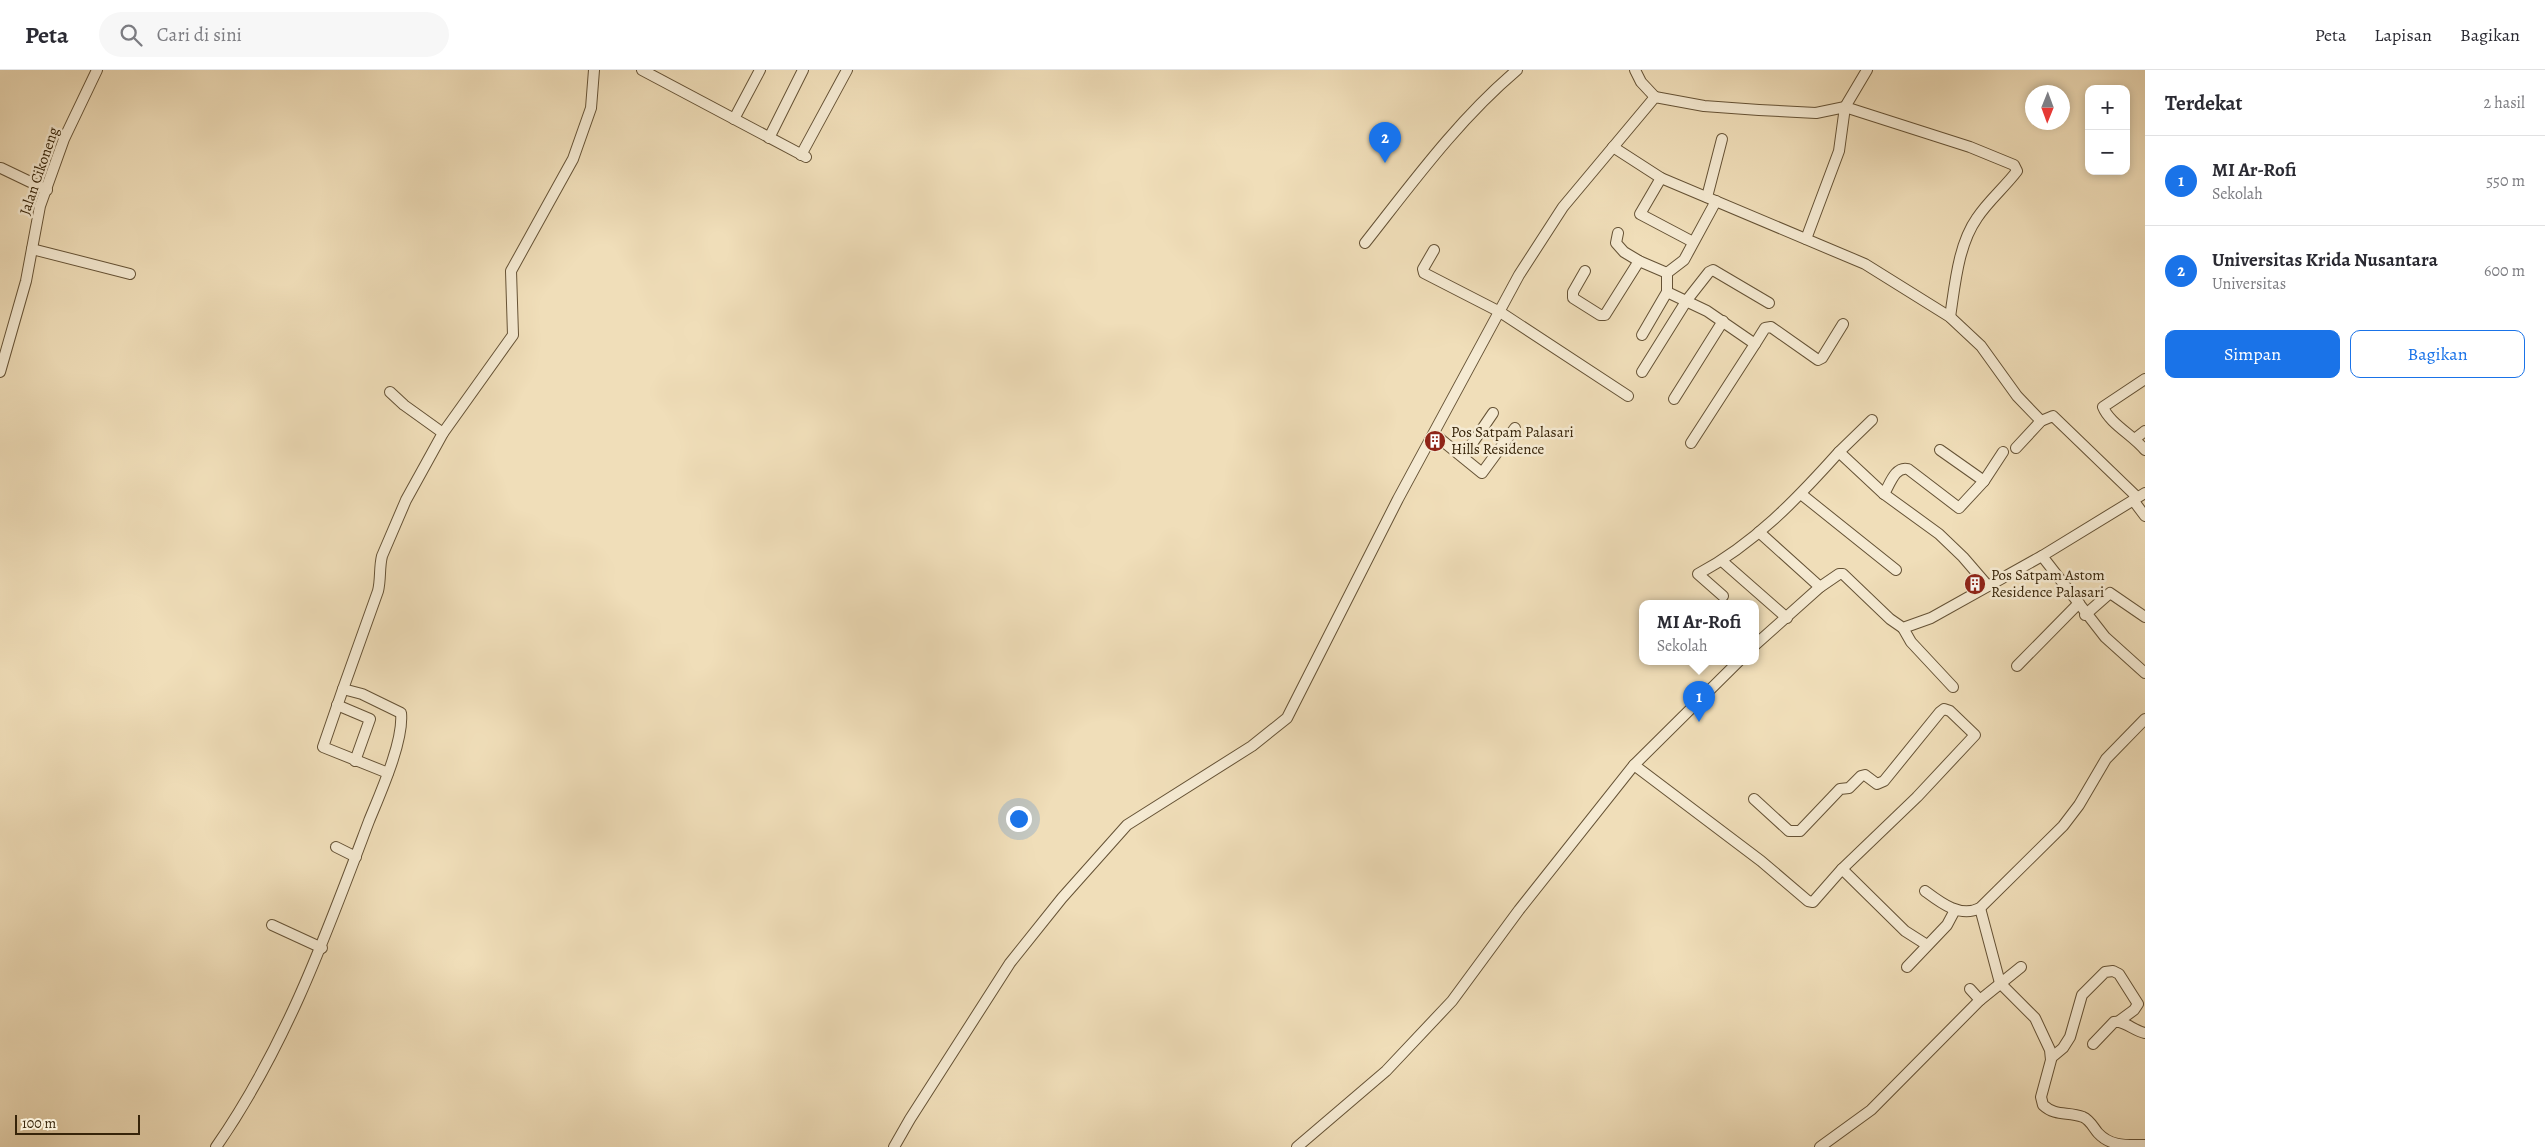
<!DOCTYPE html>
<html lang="id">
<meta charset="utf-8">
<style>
:root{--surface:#fff;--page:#f7f7f7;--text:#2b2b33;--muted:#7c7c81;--line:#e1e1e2;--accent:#1a73e8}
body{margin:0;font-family:Alegreya,serif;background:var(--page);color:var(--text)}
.controls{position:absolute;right:15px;top:15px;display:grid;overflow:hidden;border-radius:10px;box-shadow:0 2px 8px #0003}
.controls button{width:45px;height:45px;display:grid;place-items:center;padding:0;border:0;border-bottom:1px solid var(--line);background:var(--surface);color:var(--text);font:25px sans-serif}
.compass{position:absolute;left:2025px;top:15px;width:45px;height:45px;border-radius:50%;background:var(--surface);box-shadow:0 2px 8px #0003;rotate:181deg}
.scale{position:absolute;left:15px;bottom:12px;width:125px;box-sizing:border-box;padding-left:5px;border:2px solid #372409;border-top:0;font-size:14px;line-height:18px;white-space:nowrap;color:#372409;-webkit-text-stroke:4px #f5ead2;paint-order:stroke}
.you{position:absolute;left:1018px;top:748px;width:18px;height:18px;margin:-12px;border:4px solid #fff;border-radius:50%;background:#1a73e8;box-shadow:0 0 0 8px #1a73e833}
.badge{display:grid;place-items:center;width:32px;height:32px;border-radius:50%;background:var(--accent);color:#fff;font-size:16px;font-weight:700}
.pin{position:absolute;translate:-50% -41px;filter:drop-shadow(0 1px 2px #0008)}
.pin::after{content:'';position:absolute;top:26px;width:18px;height:15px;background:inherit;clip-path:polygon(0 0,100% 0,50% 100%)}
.popup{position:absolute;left:1639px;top:530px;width:120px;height:65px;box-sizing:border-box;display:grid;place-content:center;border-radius:10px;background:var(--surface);filter:drop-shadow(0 1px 4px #0005);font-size:16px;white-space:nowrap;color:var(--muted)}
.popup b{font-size:19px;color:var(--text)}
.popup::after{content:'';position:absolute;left:50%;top:100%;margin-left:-10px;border:10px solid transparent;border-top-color:var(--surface)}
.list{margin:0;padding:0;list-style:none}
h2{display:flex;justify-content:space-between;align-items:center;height:65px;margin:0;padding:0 20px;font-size:21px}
h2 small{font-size:16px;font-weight:400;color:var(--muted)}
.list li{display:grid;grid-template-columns:32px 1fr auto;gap:15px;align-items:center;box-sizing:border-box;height:90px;padding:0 20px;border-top:1px solid var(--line)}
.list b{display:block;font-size:19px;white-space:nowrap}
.list p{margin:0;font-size:16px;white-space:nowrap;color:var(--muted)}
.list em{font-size:16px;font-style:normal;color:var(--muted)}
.actions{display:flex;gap:10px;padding:15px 20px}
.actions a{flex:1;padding:11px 0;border:1px solid var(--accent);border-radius:10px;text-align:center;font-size:18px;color:var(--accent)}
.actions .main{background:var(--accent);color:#fff}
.icon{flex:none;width:28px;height:28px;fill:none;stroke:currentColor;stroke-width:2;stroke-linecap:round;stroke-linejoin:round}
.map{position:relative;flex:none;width:2145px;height:1077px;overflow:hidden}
header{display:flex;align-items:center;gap:30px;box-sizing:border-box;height:70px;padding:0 25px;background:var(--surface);border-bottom:1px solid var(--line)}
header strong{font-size:24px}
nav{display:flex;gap:28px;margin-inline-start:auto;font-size:18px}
.search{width:350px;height:45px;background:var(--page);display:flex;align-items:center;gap:12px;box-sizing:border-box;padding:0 18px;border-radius:28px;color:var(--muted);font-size:19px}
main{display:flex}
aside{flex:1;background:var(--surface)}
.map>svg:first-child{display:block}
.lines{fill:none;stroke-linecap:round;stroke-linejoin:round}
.minor-casing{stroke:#655235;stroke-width:12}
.minor{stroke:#f5ead2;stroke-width:10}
.labels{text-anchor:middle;stroke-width:5;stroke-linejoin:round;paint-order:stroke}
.street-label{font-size:15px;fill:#372409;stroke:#f5ead2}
.poi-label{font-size:15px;fill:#372409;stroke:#f5ead2;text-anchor:start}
</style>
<header>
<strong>Peta</strong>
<div class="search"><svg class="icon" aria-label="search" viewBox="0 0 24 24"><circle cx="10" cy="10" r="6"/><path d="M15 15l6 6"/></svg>Cari di sini</div>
<nav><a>Peta</a><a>Lapisan</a><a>Bagikan</a></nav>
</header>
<main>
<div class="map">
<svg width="2145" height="1077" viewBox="0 0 2145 1077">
<rect width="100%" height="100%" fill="#f0deb9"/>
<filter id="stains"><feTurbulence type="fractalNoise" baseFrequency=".004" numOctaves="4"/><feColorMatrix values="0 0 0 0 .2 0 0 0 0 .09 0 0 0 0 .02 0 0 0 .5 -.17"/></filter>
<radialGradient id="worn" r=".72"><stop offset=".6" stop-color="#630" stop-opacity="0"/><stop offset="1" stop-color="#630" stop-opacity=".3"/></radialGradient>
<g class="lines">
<g class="minor-casing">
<g id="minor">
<polyline points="642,0 806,87"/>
<polyline points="1635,0 1641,12 1655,27"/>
<polyline points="734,49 760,0"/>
<polyline points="769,68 803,0"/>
<polyline points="1613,77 1661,108 1865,194 1950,247 1981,276 2017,326 2041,351"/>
<polyline points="801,85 847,0"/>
<polyline points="1,98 47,120"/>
<polyline points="1661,108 1640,144 1693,172"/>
<polyline points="1707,127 1722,69"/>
<polyline points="1618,163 1616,173 1624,182 1639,191 1667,203 1684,190 1716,131"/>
<polyline points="1806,169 1839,81 1845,37 1867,0"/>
<path d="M1365 173C1413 112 1458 50 1517 0"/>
<polyline points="32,179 130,204"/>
<polyline points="1434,180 1423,199 1424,203 1500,242 1628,326"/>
<polyline points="1585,201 1573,222 1573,228 1600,245 1605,245 1639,191"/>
<polyline points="1667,203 1667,222 1707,241 1755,274 1765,258 1771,257 1818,290 1822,288 1843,254"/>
<polyline points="1642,265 1667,222"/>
<polyline points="0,302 26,211 40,136 64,69 97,0"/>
<polyline points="1642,302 1687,230 1709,202 1713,200 1769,233"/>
<path d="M2145 309 2103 337C2109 353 2134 366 2145 380"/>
<polyline points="390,322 404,335 443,363"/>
<polyline points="1674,329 1723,251"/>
<polyline points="1434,364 1482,403 1515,358"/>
<polyline points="2136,368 2145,361"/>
<polyline points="1691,373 1755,274"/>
<polyline points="2016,378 2041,351 2053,346 2137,427"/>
<polyline points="1940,380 1984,411"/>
<polyline points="1839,382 1872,350"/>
<polyline points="1463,387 1493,343"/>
<polyline points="2145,423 2042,486 2105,567 2145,603"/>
<polyline points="1801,424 1896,500"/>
<path d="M1884 424C1890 414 1895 396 1908 399L1959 438 1984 411 2003 382"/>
<polyline points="2133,430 2145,446"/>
<polyline points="1759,462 1820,517"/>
<polyline points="1722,491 1787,548"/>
<path d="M1723 526 1698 504C1754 474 1797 429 1839 382L1884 424 1939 464 1963 487 1988 516"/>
<polyline points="2085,545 2110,523 2145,547"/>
<polyline points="1903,558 1911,572 1953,617"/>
<polyline points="1755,575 1820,517 1839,504 1843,504 1890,549 1903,558 1931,548 2042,486"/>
<polyline points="2017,596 2079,533"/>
<polyline points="343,619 323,677 388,703"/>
<polyline points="337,635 370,649 355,691"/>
<polyline points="1634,695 1761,791 1808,831 1813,832 1842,799 1905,861 1927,875"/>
<polyline points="1754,729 1789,761 1800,761 1840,719 1849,718 1861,706 1865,705 1877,714 1884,711 1940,642 1944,639 1950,641 1975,665 1917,727 1842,799"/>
<polyline points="336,777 356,787"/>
<path d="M1925 821C1941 833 1960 848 1980 838L2063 756 2079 735 2106 689 2145 649"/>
<path d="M1980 838 2000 913 2035 948 2050 980 2051 990 2041 1027 2043 1035C2056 1047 2068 1041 2083 1047 2090 1050 2093 1057 2098 1063 2111 1077 2127 1075 2145 1075"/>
<polyline points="272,855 322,878"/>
<polyline points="1907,897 1947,855 1955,840"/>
<polyline points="1970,919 1980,930"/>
<path d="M2093 974 2114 952C2124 950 2134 961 2145 963"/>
<polyline points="2051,988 2063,978 2070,967 2082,925 2105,902 2113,901 2119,904 2138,934 2134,940 2119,951"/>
<path d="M216 1077C286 976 326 865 369 751 380 724 404 671 401 643L362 624 343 619 378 521C381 509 379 498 382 486L406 430 443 363 513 265 511 201 573 89 591 38 594 0"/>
<path d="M894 1077 910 1049 1010 893 1062 828 1127 755 1252 676 1287 648 1398 429 1519 205 1563 137 1655 27 1704 36 1759 40 1816 43 1845 37 1970 77 2014 95 2017 101C2005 117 1988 131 1977 148 1958 175 1955 215 1950 247"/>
<polyline points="1297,1077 1386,1001 1452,931 1519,840 1634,695 1739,591"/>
<polyline points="1820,1077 1871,1040 1980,930 2021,897"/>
</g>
</g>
<use href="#minor" class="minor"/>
</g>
<defs>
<g id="building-disc" transform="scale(1.125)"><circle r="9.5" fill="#8f2418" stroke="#f5ead2"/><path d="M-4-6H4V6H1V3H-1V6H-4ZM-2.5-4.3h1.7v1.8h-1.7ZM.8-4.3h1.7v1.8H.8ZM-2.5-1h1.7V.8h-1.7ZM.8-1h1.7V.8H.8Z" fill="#fff"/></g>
</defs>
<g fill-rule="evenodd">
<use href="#building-disc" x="1435" y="371"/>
<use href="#building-disc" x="1975" y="514"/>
</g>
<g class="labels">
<g class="street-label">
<text transform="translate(39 101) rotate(-71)" y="5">Jalan Cikoneng</text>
</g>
<g class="poi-label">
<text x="1451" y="367">Pos Satpam Palasari<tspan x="1451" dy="17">Hills Residence</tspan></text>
<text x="1991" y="510">Pos Satpam Astom<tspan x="1991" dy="17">Residence Palasari</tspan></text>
</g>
</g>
<rect width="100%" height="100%" filter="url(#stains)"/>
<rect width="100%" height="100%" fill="url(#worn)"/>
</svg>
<div class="controls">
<button>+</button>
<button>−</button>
</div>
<svg class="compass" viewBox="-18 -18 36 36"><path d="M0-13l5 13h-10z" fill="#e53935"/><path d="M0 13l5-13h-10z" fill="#7c7c81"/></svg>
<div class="scale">100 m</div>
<div class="you"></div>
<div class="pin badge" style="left:1699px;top:652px">1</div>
<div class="popup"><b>MI Ar-Rofi</b>Sekolah</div>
<div class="pin badge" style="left:1385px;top:93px">2</div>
</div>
<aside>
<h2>Terdekat<small>2 hasil</small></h2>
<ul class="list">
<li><span class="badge">1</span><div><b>MI Ar-Rofi</b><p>Sekolah</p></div><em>550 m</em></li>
<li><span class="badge">2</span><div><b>Universitas Krida Nusantara</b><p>Universitas</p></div><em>600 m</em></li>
</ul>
<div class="actions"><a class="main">Simpan</a><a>Bagikan</a></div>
</aside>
</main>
